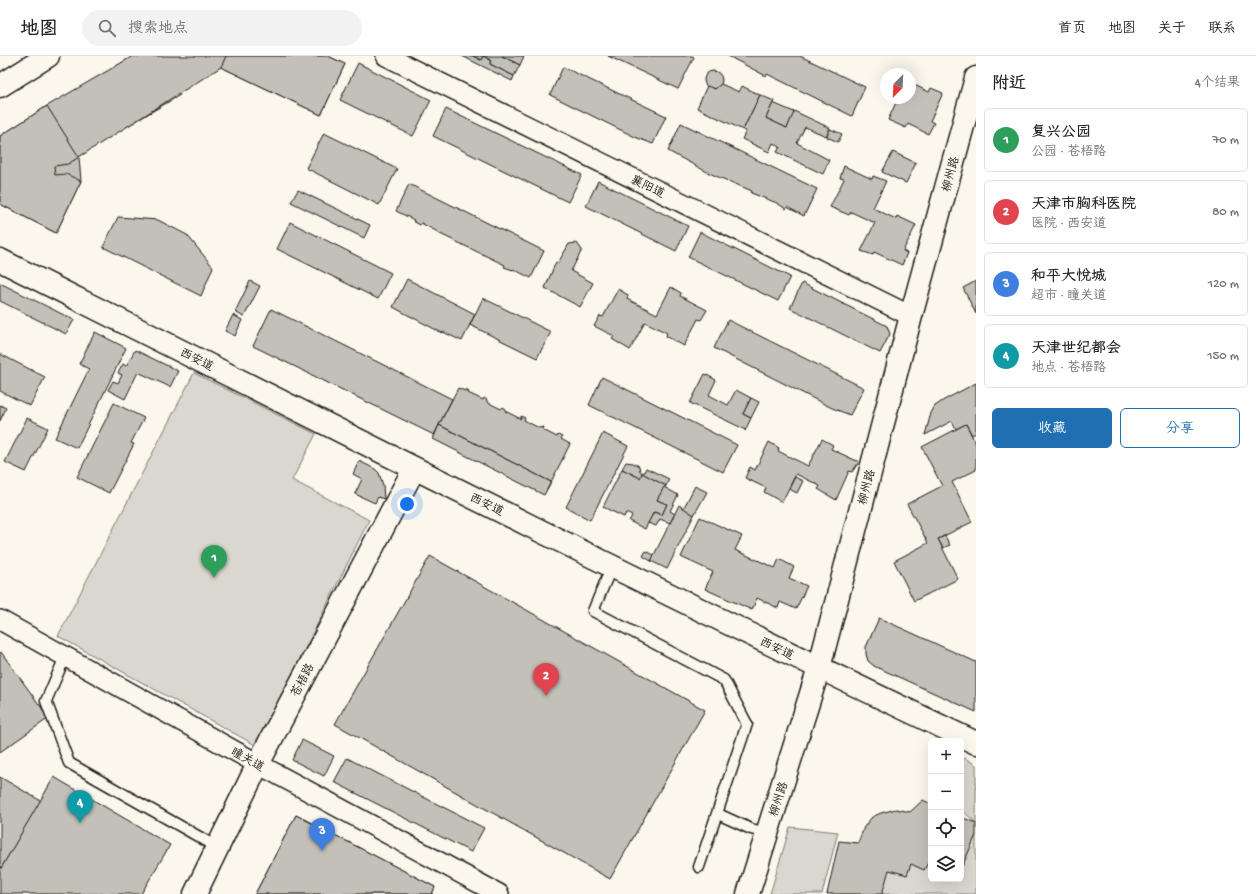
<!DOCTYPE html>
<html lang="zh">
<meta charset="utf-8">
<style>
:root{--surface:#fff;--page:#f2f2f2;--text:#202124;--muted:#757577;--line:#e0e0e0;--accent:#1f6fb2}
body{margin:0;font-family:"Gochi Hand","LXGW WenKai TC",sans-serif;background:var(--page);color:var(--text)}
.controls{position:absolute;right:12px;bottom:12px;display:grid;overflow:hidden;border-radius:6px;box-shadow:0 4px 16px #0002}
.controls button{width:36px;height:36px;display:grid;place-items:center;padding:0;border:0;border-bottom:1px solid var(--line);background:var(--surface);color:var(--text);font:20px sans-serif}
.compass{position:absolute;left:880px;top:12px;width:36px;height:36px;border-radius:50%;background:var(--surface);box-shadow:0 4px 16px #0002;rotate:204deg}
.you{position:absolute;left:407px;top:448px;width:14px;height:14px;margin:-10px;border:3px solid #fff;border-radius:50%;background:#1a73e8;box-shadow:0 0 0 6px #1a73e833}
.badge{display:grid;place-items:center;width:26px;height:26px;border-radius:50%;background:var(--accent);color:#fff;font-size:13px;font-weight:700}
.pin{position:absolute;translate:-50% -33px;filter:drop-shadow(0 1px 2px #0008)}
.pin::after{content:'';position:absolute;top:21px;width:14px;height:12px;background:inherit;clip-path:polygon(0 0,100% 0,50% 100%)}
.list{margin:0;padding:0;list-style:none}
h2{display:flex;justify-content:space-between;align-items:center;height:52px;margin:0;padding:0 16px;font-size:17px}
h2 small{font-size:13px;font-weight:400;color:var(--muted)}
.list li{display:grid;grid-template-columns:26px 1fr auto;gap:12px;align-items:center;box-sizing:border-box;height:64px;margin:0 8px 8px;padding:0 8px;border:1px solid var(--line);border-radius:6px}
.list b{display:block;font-size:15px;white-space:nowrap}
.list p{margin:0;font-size:13px;white-space:nowrap;color:var(--muted)}
.list em{font-size:13px;font-style:normal;color:var(--muted)}
.actions{display:flex;gap:8px;padding:12px 16px}
.actions a{flex:1;padding:9px 0;border:1px solid var(--accent);border-radius:6px;text-align:center;font-size:14px;color:var(--accent)}
.actions .main{background:var(--accent);color:#fff}
.icon{flex:none;width:22px;height:22px;fill:none;stroke:currentColor;stroke-width:2;stroke-linecap:round;stroke-linejoin:round}
.map{position:relative;flex:none;width:976px;height:838px;overflow:hidden}
header{display:flex;align-items:center;gap:24px;box-sizing:border-box;height:56px;padding:0 20px;background:var(--surface);border-bottom:1px solid var(--line)}
header strong{font-size:19px}
nav{display:flex;gap:22px;margin-inline-start:auto;font-size:14px}
.search{width:280px;height:36px;background:var(--page);display:flex;align-items:center;gap:10px;box-sizing:border-box;padding:0 14px;border-radius:22px;color:var(--muted);font-size:15px}
main{display:flex}
aside{flex:1;background:var(--surface)}
.map>svg:first-child{display:block}
.green{fill:#dad7ce;stroke:#7b7a75}
.building{fill:#c3c0b8;stroke:#1c1c1c}
.lines{fill:none;stroke-linecap:round;stroke-linejoin:round}
.service-casing{stroke:#1c1c1c;stroke-width:13}
.minor-casing{stroke:#1c1c1c;stroke-width:22}
.tertiary-casing{stroke:#1c1c1c;stroke-width:25}
.service{stroke:#fbf7ec;stroke-width:10}
.minor{stroke:#fbf7ec;stroke-width:19}
.tertiary{stroke:#fbf7ec;stroke-width:22}
.labels{text-anchor:middle;stroke-width:3;stroke-linejoin:round;paint-order:stroke}
.street-label{font-size:12px;fill:#1c1c1c;stroke:#fbf7ec}
</style>
<header>
<strong>地图</strong>
<div class="search"><svg class="icon" aria-label="search" viewBox="0 0 24 24"><circle cx="10" cy="10" r="6"/><path d="M15 15l6 6"/></svg>搜索地点</div>
<nav><a>首页</a><a>地图</a><a>关于</a><a>联系</a></nav>
</header>
<main>
<div class="map">
<svg width="976" height="838" viewBox="0 0 976 838">
<rect width="100%" height="100%" fill="#fbf7ec"/>
<filter id="ink" filterUnits="userSpaceOnUse"><feTurbulence type="fractalNoise" baseFrequency=".025" numOctaves="2"/><feDisplacementMap in="SourceGraphic" scale="8" xChannelSelector="R" yChannelSelector="G"/><feConvolveMatrix kernelMatrix="1 2 1 2 8 2 1 2 1" color-interpolation-filters="sRGB"/></filter>
<g filter="url(#ink)">
<g class="green">
<polygon points="194,317 316,378 292,424 369,464 257,690 58,580"/>
<polygon points="965,702 976,709 976,767 961,753 961,706"/>
<polygon points="790,771 838,776 822,838 770,838"/>
<polygon points="976,779 976,838 831,838 931,797 931,823 961,823 961,785"/>
</g>
<g class="building">
<polygon points="133,0 156,0 180,39 121,74 91,26"/>
<polygon points="133,0 328,0 345,8 321,59 221,11 79,101 81,125 56,177 0,148 0,80 47,50"/>
<polygon points="226,0 328,0 345,8 321,59 221,11"/>
<polygon points="462,0 473,0 481,4 483,0 491,4 490,8 514,20 512,25"/>
<polygon points="473,0 502,0 520,9 514,20 490,8 491,4 483,0 481,4"/>
<polygon points="502,0 524,0 520,9"/>
<polygon points="608,0 692,0 694,1 678,33"/>
<polygon points="728,0 800,0 865,31 852,60 767,18 766,20"/>
<polygon points="358,7 431,44 413,80 340,44"/>
<polygon points="563,11 666,60 653,88 635,81 550,39"/>
<circle cx="713" cy="24" r="9"/>
<polygon points="910,27 929,36 931,32 943,37 930,65 934,67 928,78 908,68 906,72 888,64 898,42 910,42"/>
<polygon points="721,28 739,36 742,30 760,39 743,74 697,52 707,30 715,33"/>
<polygon points="760,39 774,45 766,62 787,72 794,55 830,72 826,80 805,71 797,87 829,104 823,118 777,96 780,91 773,87 769,96 742,83 746,75 743,74"/>
<polygon points="773,47 794,56 787,72 766,62"/>
<polygon points="47,50 79,101 68,108 54,110 55,119 66,118 81,125 56,177 0,148 0,80"/>
<polygon points="446,53 582,119 568,146 433,80"/>
<polygon points="681,67 817,133 804,160 787,151 786,153 777,147 751,137 752,135 709,117 668,95"/>
<polygon points="830,73 842,78 838,86 827,81"/>
<polygon points="324,77 397,113 379,149 306,112"/>
<polygon points="893,96 916,107 906,127 882,116"/>
<polygon points="844,110 872,123 873,120 886,125 873,152 896,163 897,160 916,169 903,195 907,197 902,209 874,196 873,199 861,195 875,167 851,156 849,159 830,151 844,123 840,122"/>
<polygon points="598,125 688,170 676,195 586,150"/>
<polygon points="409,128 544,195 531,222 513,213 513,214 504,211 505,209 438,177 438,176 421,167 420,169 413,165 414,164 396,155"/>
<polygon points="298,134 370,169 364,182 291,146"/>
<polygon points="118,161 158,164 187,179 213,211 201,240 103,191"/>
<polygon points="290,166 391,217 378,243 277,193"/>
<polygon points="700,176 790,221 778,245 688,201"/>
<polygon points="577,187 582,194 571,215 593,227 580,251 545,232 556,206 558,207 569,188"/>
<polygon points="407,223 475,258 462,285 443,276 442,277 393,251"/>
<polygon points="250,225 260,230 244,261 235,256"/>
<polygon points="976,225 976,258 963,232"/>
<polygon points="0,227 74,264 66,278 0,245"/>
<polygon points="802,227 887,270 890,278 880,297 790,252"/>
<polygon points="671,231 681,237 680,240 707,254 701,264 698,263 684,290 666,280 667,277 645,266 630,294 612,283 614,280 594,270 600,260 603,261 618,233 628,239 627,243 657,258"/>
<polygon points="483,242 551,276 537,302 470,269"/>
<polygon points="271,253 452,343 434,379 253,290"/>
<polygon points="233,259 242,264 235,280 225,275"/>
<polygon points="728,264 864,332 850,359 832,352 714,292"/>
<polygon points="95,276 126,292 77,392 55,382 89,313 79,308"/>
<polygon points="135,294 178,315 170,331 138,316 125,343 108,334 113,325 118,327 122,319 118,317 123,308 126,310"/>
<polygon points="0,298 45,321 30,350 0,335"/>
<polygon points="705,318 716,324 709,339 728,349 736,334 751,342 743,358 751,362 745,375 744,373 690,347"/>
<polygon points="602,321 737,389 723,416 589,349"/>
<polygon points="976,327 976,377 972,379 966,368 956,373 952,365 925,379 931,357 935,350 944,344"/>
<polygon points="458,332 465,335 466,333 469,335 468,337 483,344 484,342 487,344 487,346 501,353 503,351 506,353 505,355 521,363 521,360 525,362 524,364 539,372 544,371 543,374 557,381 558,379 562,381 561,383 570,388 551,426 439,369"/>
<polygon points="751,342 759,346 751,362 743,358"/>
<polygon points="114,347 144,362 131,387 134,388 109,437 77,421"/>
<polygon points="0,349 6,352 0,365"/>
<polygon points="27,362 48,372 26,416 5,406"/>
<polygon points="966,368 976,388 976,414 952,426 972,466 938,483 958,523 914,545 894,505 928,487 907,448 942,430 922,391"/>
<polygon points="439,369 551,426 544,439 433,383"/>
<polygon points="603,377 628,390 590,464 566,451"/>
<polygon points="822,383 833,389 831,393 859,406 852,416 849,415 836,444 818,433 820,430 796,418 782,446 764,436 766,432 745,422 750,411 755,414 769,386 779,392 778,395 808,410"/>
<polygon points="359,405 375,413 379,417 383,429 384,443 378,441 375,447 355,438 362,423 353,418"/>
<polygon points="626,406 633,407 639,410 640,415 643,417 640,422 622,413"/>
<polygon points="646,412 669,423 666,430 643,418"/>
<polygon points="622,413 640,422 642,417 666,430 657,444 667,448 662,459 654,456 645,473 629,465 632,460 626,457 624,461 603,451"/>
<polygon points="795,421 803,425 797,437 789,433"/>
<polygon points="695,430 707,436 694,459 683,453"/>
<polygon points="664,431 678,439 670,455 675,458 670,467 660,463 656,470 648,467 654,456 662,459 667,448 657,444"/>
<polygon points="679,449 694,459 667,513 651,505"/>
<polygon points="700,461 742,480 735,494 775,512 779,503 794,511 789,522 807,530 796,553 780,546 778,552 757,542 752,554 705,533 713,516 681,501"/>
<polygon points="945,480 950,489 943,492 938,483"/>
<polygon points="646,495 654,499 651,505 643,500"/>
<polygon points="430,500 705,654 610,823 335,668"/>
<polygon points="879,562 976,606 976,656 874,610 868,605 866,598 866,591"/>
<polygon points="1,596 49,662 0,696 0,597"/>
<polygon points="302,684 334,700 324,720 292,704"/>
<polygon points="347,702 484,772 471,796 334,726"/>
<polygon points="0,721 41,745 0,814"/>
<polygon points="54,721 170,789 141,838 0,838 0,814"/>
<polygon points="923,744 931,748 931,806 929,805 924,814 911,808 907,819 889,814 882,838 827,838 839,785 858,787 864,771 872,761 881,757 896,753 910,756"/>
<polygon points="296,759 435,831 432,838 255,838"/>
<polygon points="296,759 435,831 432,838 255,838"/>
<polygon points="961,761 976,767 976,779 961,813"/>
</g>
<g class="lines">
<g class="service-casing">
<g id="service">
<polyline points="612,510 593,555 724,624 747,668 699,811"/>
<polyline points="65,601 46,645 69,707 217,791"/>
<polyline points="718,758 751,773 767,777"/>
</g>
</g>
<g class="minor-casing">
<g id="minor">
<polyline points="386,0 911,260"/>
<polyline points="0,564 258,708 499,838"/>
</g>
</g>
<g class="tertiary-casing">
<g id="tertiary">
<polyline points="0,30 48,0"/>
<path d="M0 204C324 367 648 531 976 687"/>
<polyline points="195,838 258,708 414,413"/>
<polyline points="748,838 819,612 911,260 976,22"/>
</g>
</g>
<use href="#service" class="service"/>
<use href="#minor" class="minor"/>
<use href="#tertiary" class="tertiary"/>
</g>
</g>
<g class="labels">
<g class="street-label">
<text transform="translate(950 118) rotate(-75)" y="4">柳州路</text>
<text transform="translate(648 130) rotate(26)" y="4">襄阳道</text>
<text transform="translate(197 303) rotate(27)" y="4">西安道</text>
<text transform="translate(866 431) rotate(-75)" y="4">柳州路</text>
<text transform="translate(487 448) rotate(26)" y="4">西安道</text>
<text transform="translate(777 592) rotate(26)" y="4">西安道</text>
<text transform="translate(302 624) rotate(-62)" y="4">苍梧路</text>
<text transform="translate(248 703) rotate(29)" y="4">瞳关道</text>
<text transform="translate(778 743) rotate(-72)" y="4">柳州路</text>
</g>
</g>
</svg>
<div class="controls">
<button>+</button>
<button>−</button>
<button><svg class="icon" aria-label="locate" viewBox="0 0 24 24"><circle cx="12" cy="12" r="6"/><path d="M12 2v4M12 18v4M2 12h4M18 12h4"/></svg></button>
<button><svg class="icon" aria-label="layers" viewBox="0 0 24 24"><path d="M12 4l9 5-9 5-9-5zM3 14l9 5 9-5"/></svg></button>
</div>
<svg class="compass" viewBox="-18 -18 36 36"><path d="M0-13l5 13h-10z" fill="#e53935"/><path d="M0 13l5-13h-10z" fill="#757577"/></svg>
<div class="you"></div>
<div class="pin badge" style="left:214px;top:522px;background:#2e9e5b">1</div>
<div class="pin badge" style="left:546px;top:640px;background:#e0444e">2</div>
<div class="pin badge" style="left:322px;top:795px;background:#3f7fe0">3</div>
<div class="pin badge" style="left:80px;top:767px;background:#0f9aa8">4</div>
</div>
<aside>
<h2>附近<small>4个结果</small></h2>
<ul class="list">
<li><span class="badge" style="background:#2e9e5b">1</span><div><b>复兴公园</b><p>公园 · 苍梧路</p></div><em>70 m</em></li>
<li><span class="badge" style="background:#e0444e">2</span><div><b>天津市胸科医院</b><p>医院 · 西安道</p></div><em>80 m</em></li>
<li><span class="badge" style="background:#3f7fe0">3</span><div><b>和平大悦城</b><p>超市 · 瞳关道</p></div><em>120 m</em></li>
<li><span class="badge" style="background:#0f9aa8">4</span><div><b>天津世纪都会</b><p>地点 · 苍梧路</p></div><em>150 m</em></li>
</ul>
<div class="actions"><a class="main">收藏</a><a>分享</a></div>
</aside>
</main>
